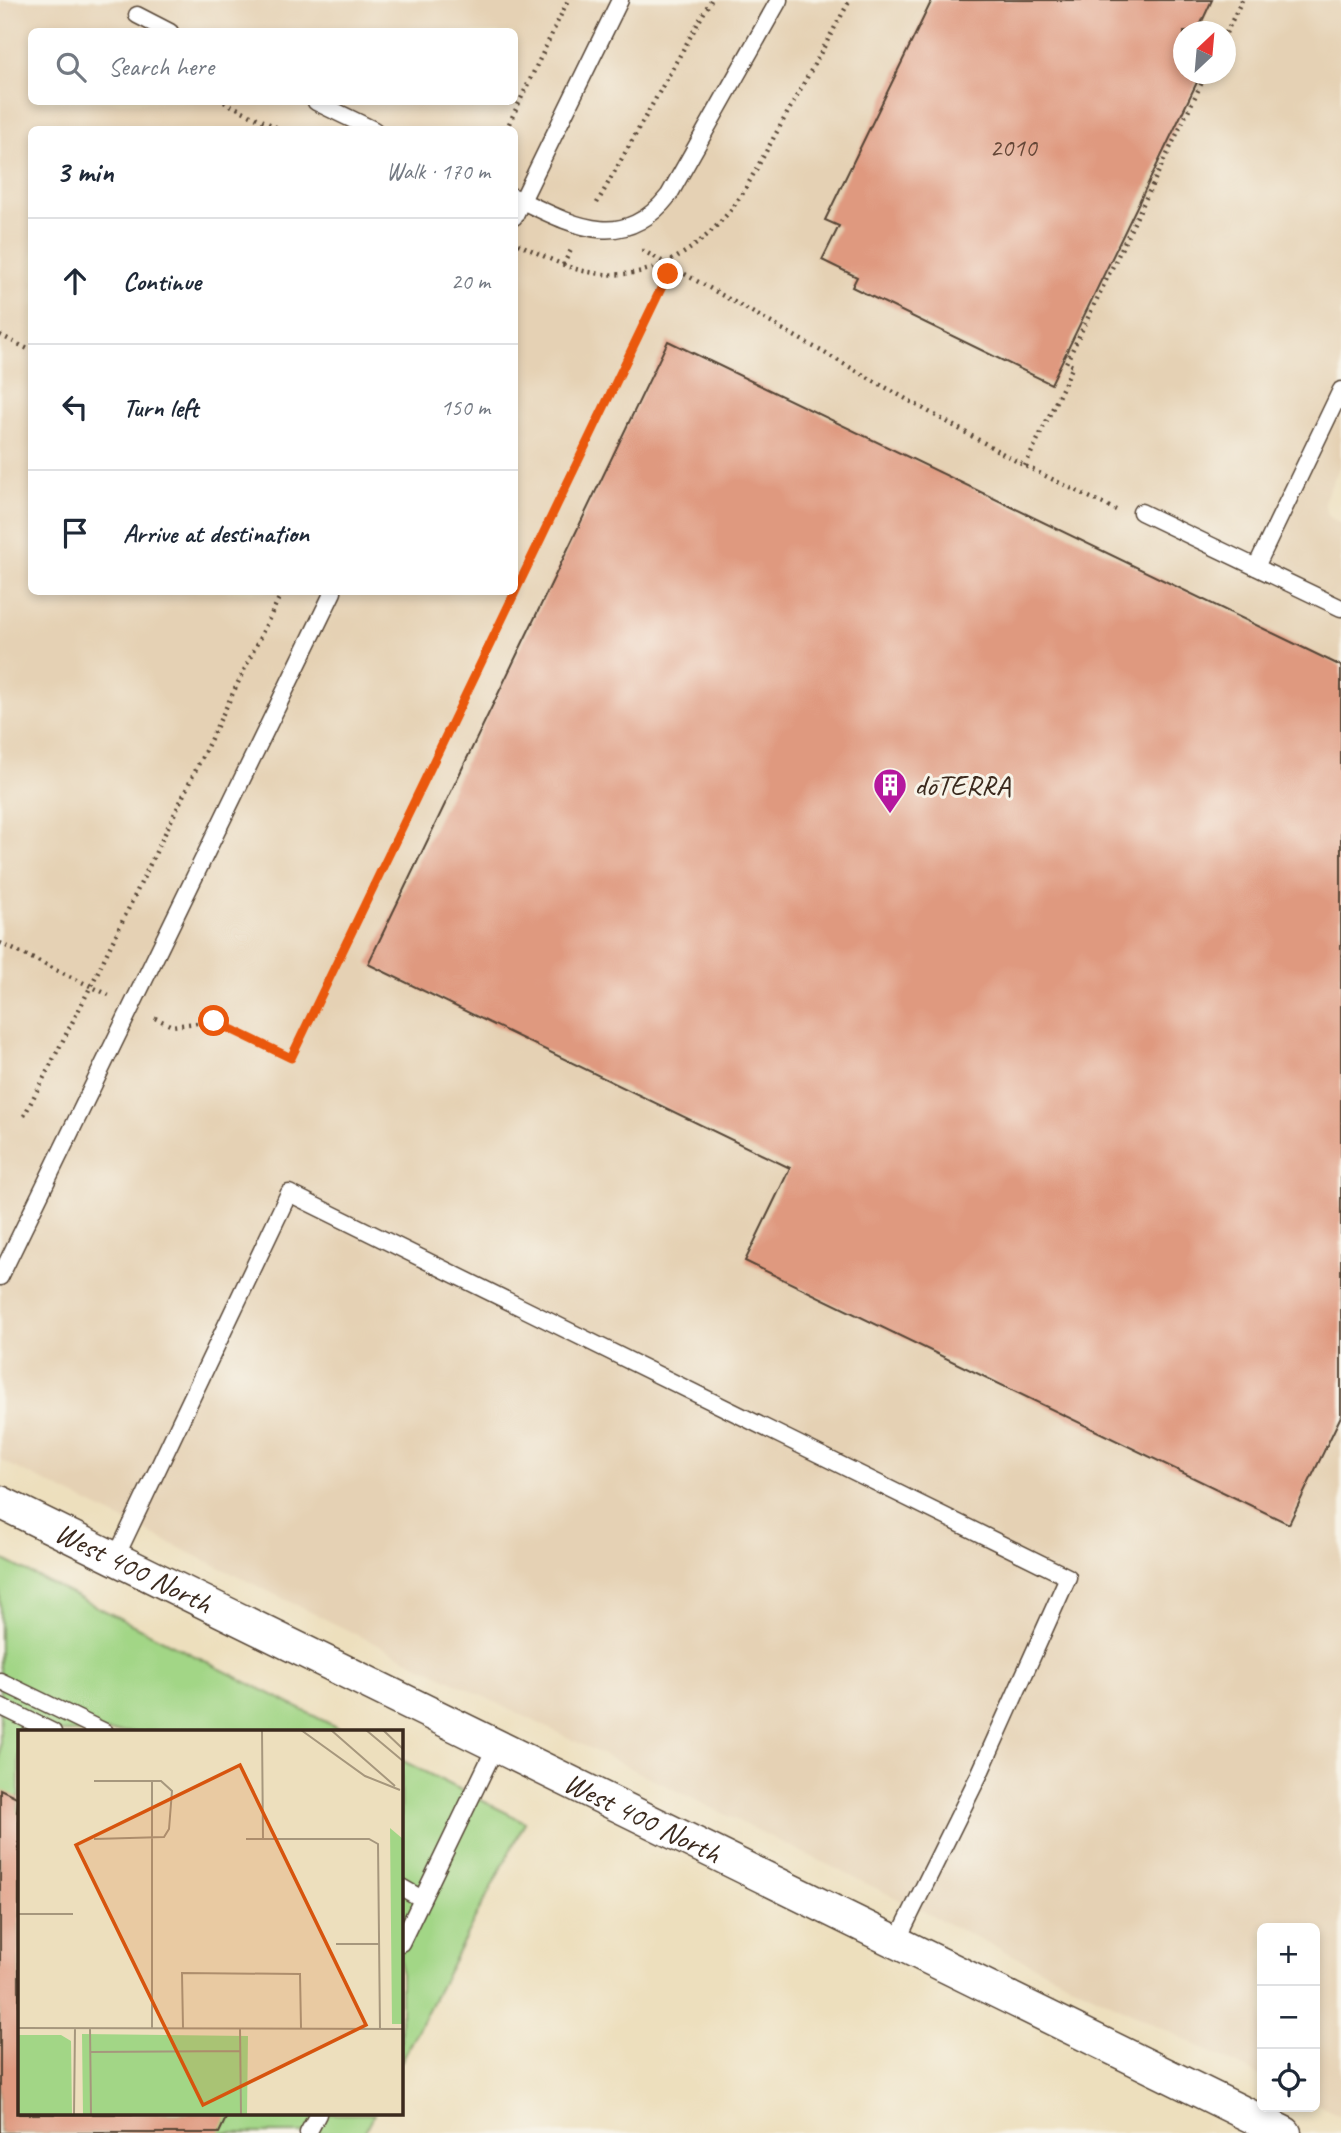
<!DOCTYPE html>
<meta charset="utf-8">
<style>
:root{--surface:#fff;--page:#f2f2f3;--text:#1f2937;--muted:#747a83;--line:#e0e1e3}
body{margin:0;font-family:Caveat,sans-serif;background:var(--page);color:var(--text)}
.controls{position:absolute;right:21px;bottom:21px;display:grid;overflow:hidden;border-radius:10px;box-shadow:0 4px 10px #0003}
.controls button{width:63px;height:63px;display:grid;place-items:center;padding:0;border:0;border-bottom:2px solid var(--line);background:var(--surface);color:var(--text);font:35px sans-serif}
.compass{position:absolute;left:1173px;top:21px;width:63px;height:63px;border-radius:50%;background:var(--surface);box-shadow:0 4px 10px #0003;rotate:26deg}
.stop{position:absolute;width:21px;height:21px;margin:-16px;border:5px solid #ea580c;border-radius:50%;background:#fff}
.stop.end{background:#ea580c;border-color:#fff;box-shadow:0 2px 7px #0008}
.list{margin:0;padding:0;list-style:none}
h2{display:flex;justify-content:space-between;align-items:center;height:91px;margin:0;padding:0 28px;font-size:30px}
h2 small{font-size:23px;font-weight:400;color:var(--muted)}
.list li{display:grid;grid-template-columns:46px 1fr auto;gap:21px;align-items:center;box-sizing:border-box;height:126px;padding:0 28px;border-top:2px solid var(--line)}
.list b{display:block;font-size:26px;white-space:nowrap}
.list em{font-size:23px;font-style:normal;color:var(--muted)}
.icon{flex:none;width:38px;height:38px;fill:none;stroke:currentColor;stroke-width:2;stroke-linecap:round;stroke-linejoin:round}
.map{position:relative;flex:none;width:1341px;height:2133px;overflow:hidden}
.search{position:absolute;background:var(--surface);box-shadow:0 4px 10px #0003;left:28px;top:28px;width:490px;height:77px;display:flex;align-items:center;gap:18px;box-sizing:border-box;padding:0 24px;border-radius:10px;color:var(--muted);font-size:26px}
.panel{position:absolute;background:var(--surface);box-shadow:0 4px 10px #0003;left:28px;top:126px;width:490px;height:469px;border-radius:10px}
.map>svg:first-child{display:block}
.built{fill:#e5d1b4;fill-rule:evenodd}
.green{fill:#a2d686;stroke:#6e8052;stroke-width:2}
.building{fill:#df997f}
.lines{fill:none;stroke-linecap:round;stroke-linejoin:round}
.lane-casing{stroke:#564536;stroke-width:19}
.street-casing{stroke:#564536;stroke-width:35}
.path{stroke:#564536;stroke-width:4.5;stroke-dasharray:2 5;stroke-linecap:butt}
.lane{stroke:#fff;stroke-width:16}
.street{stroke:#fff;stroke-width:32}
.route{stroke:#ea580c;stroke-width:9}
.labels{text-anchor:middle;stroke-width:6;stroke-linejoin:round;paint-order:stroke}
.number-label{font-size:26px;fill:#644636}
.poi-label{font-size:30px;fill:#3b2a1e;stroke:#f7f3e8;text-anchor:start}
.street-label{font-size:30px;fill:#3b2a1e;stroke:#f7f3e8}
.inset-road{fill:none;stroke:#a6977d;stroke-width:2}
.view{fill:#d7540e;fill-opacity:0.15;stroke:#d7540e;stroke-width:3.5}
.inset-edge{fill:none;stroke:#3b2a1e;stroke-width:3.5}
</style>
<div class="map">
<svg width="1341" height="2133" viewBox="0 0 1341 2133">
<rect width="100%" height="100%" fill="#f7f3e8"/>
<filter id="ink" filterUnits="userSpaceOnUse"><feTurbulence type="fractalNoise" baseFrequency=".0143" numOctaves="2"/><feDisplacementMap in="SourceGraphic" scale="14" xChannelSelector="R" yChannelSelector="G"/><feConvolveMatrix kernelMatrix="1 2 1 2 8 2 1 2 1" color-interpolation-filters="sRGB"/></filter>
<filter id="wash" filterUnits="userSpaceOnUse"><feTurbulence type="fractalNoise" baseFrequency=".00686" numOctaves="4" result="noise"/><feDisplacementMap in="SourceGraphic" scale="28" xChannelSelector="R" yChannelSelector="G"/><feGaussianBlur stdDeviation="1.57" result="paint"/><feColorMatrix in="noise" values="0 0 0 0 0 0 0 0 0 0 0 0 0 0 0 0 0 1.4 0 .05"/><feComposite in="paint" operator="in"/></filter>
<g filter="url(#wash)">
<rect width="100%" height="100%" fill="#eddfbd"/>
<path class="built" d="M0 0H1341V464L1324 501 1327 515 1341 524V2116L1315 2103V1928H1262V2077L0 1460ZM32 32H514V102H32ZM1184 32H1226V74H1184ZM32 130H514V592H32Z"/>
<g class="green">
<polygon points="0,1558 346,1732 19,1732 19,2114 374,2114 364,2133 0,2133"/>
<polygon points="401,1760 525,1822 401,2062"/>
</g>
<g id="blocks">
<g class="building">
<polygon points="932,0 1212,0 1197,32 1184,32 1184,74 1201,74 1051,384 852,287 857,277 822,260 839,226 825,220"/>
<polygon points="668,341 1341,666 1341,1416 1289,1524 745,1261 790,1168 368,964"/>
<polygon points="0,1789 19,1798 17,1812 19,1813 19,2114 228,2114 219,2133 0,2133"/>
</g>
</g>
</g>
<g filter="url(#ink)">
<use href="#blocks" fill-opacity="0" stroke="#564536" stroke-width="2"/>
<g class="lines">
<g class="lane-casing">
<g id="lane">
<polyline points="137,15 170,32"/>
<polyline points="316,102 374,130"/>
<path d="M514 197C571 224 622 255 669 195L779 0"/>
<polyline points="514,217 620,0"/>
<polyline points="1141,512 1341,608"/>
<polyline points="1256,567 1341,390"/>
<polyline points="0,1277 333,592"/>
<polyline points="115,1559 289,1193 1068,1577 979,1775 896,1943"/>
<polyline points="0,1681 105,1732"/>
<polyline points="0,1706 53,1732"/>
<polyline points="401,1887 422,1899"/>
<polyline points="401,1943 496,1746"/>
<polyline points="308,2133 318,2114"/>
</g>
</g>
<g class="street-casing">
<g id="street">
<path id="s1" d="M0 1502 1285 2133"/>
</g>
</g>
<g class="path">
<polyline points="1226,33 1242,0"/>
<polyline points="224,102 282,130"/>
<polyline points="506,130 568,0"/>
<polyline points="597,203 711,0"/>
<path d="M518 244C541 254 564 268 589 272 654 285 708 245 743 193L850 0"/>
<polyline points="642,250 1025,466 1116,510"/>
<polyline points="563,265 571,250"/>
<polyline points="0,335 32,351"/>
<polyline points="1025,466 1073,366 1066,363 1206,74"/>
<polyline points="0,943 109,995"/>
<polyline points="155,1018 172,1026 214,1021 291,1057 669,272 667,263"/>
<polyline points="24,1116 91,986 282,592"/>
</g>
<use href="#lane" class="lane"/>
<use href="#street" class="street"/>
</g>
</g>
<g class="lines" filter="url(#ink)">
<polyline class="route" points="214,1021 291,1058 668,274"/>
</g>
<defs>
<g id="building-pin" transform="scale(1.75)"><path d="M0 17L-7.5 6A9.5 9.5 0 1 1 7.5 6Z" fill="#b5179e" stroke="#f7f3e8"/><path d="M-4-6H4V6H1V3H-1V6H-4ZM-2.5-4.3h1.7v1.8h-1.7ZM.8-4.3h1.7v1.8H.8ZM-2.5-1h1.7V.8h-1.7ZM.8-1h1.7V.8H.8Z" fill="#fff"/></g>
</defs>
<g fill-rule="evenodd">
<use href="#building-pin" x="890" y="785"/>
</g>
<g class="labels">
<g class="number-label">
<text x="1013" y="156">2010</text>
</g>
<g class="poi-label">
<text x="914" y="795">dōTERRA</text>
</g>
<g class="street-label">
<text dy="10" stroke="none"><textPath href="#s1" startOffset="149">West 400 North</textPath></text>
<text dy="10" stroke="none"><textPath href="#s1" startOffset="716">West 400 North</textPath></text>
</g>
</g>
<g transform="translate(18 1730)">
<rect width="385" height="385" fill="#eddfbd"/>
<path d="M372 98 385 109V294H374ZM64 304 230 306 229 385H65ZM0 305H43L53 311 54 385H0Z" fill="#a2d686"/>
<path class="inset-road" d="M244 0 245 109M283 0 347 46 382 60M313 0 377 56M348 0 385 31M365 0 385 19M76 51H143L154 61 151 99 146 107 76 109M134 51V298M228 109H351L360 114 362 299M0 184H55M318 214H362M0 298 385 299M72 298 73 385M165 298 164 243 282 244 283 298M222 298 223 385M73 322 223 321M56 385 57 298"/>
<path class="view" d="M222 35 348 295 185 375 58 115Z"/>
<rect width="385" height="385" class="inset-edge"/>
</g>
</svg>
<div class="controls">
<button>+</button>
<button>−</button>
<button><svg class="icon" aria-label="locate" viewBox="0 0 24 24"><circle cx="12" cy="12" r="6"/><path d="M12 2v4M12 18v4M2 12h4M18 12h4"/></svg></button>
</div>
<svg class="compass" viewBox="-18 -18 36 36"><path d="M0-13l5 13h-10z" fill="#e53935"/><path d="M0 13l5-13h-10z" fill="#747a83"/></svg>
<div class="stop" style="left:214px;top:1021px"></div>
<div class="stop end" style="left:668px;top:274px"></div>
<div class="search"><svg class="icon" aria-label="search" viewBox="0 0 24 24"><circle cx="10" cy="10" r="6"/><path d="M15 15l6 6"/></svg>Search here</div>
<section class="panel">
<h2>3 min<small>Walk · 170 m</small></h2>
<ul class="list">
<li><svg class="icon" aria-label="ahead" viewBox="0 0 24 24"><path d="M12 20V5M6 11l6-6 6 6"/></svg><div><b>Continue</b></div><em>20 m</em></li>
<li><svg class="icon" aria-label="left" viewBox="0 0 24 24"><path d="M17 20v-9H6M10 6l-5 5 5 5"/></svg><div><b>Turn left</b></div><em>150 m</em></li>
<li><svg class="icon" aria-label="arrive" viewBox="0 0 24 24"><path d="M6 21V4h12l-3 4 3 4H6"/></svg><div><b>Arrive at destination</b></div></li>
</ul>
</section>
</div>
